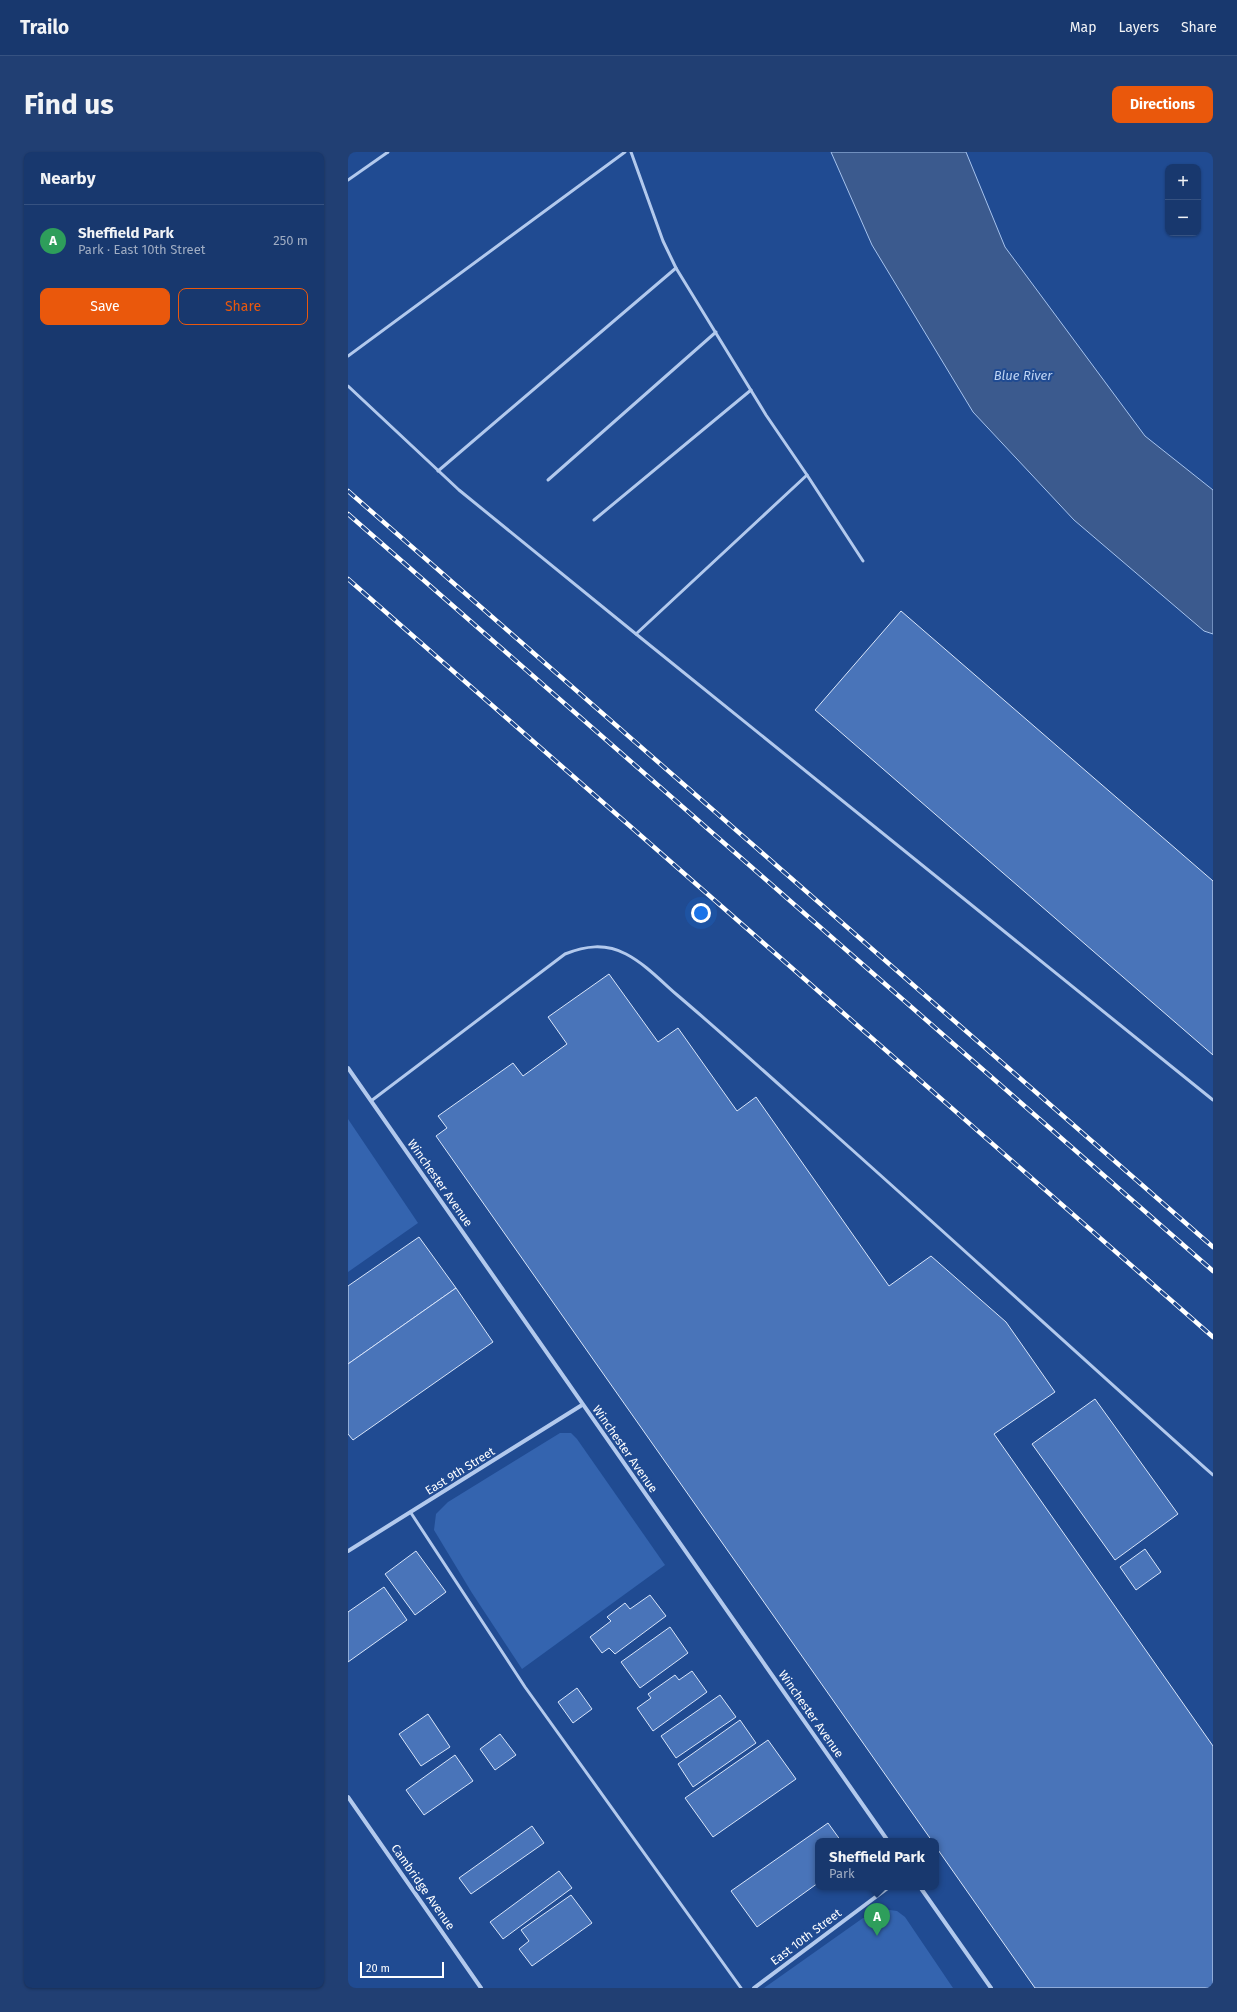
<!DOCTYPE html>
<meta charset="utf-8">
<style>
:root{--surface:#18386e;--page:#213f73;--text:#f1f3f6;--muted:#9facc2;--line:#365281;--accent:#ea580c}
body{margin:0;font-family:"Fira Sans",sans-serif;background:var(--page);color:var(--text)}
.controls{position:absolute;right:12px;top:12px;display:grid;overflow:hidden;border-radius:8px;box-shadow:0 1px 3px #0004}
.controls button{width:36px;height:36px;display:grid;place-items:center;padding:0;border:0;border-bottom:1px solid var(--line);background:var(--surface);color:var(--text);font:20px sans-serif}
.scale{position:absolute;left:12px;bottom:10px;width:84px;box-sizing:border-box;padding-left:4px;border:2px solid #fff;border-top:0;font-size:11px;line-height:14px;white-space:nowrap;color:#fff;-webkit-text-stroke:3px #204b92;paint-order:stroke}
.you{position:absolute;left:353px;top:761px;width:14px;height:14px;margin:-10px;border:3px solid #fff;border-radius:50%;background:#1a73e8;box-shadow:0 0 0 6px #1a73e833}
.badge{display:grid;place-items:center;width:26px;height:26px;border-radius:50%;background:var(--accent);color:#fff;font-size:13px;font-weight:700}
.pin{position:absolute;translate:-50% -33px;filter:drop-shadow(0 1px 2px #0008)}
.pin::after{content:'';position:absolute;top:21px;width:14px;height:12px;background:inherit;clip-path:polygon(0 0,100% 0,50% 100%)}
.popup{position:absolute;left:467px;top:1686px;width:124px;height:52px;box-sizing:border-box;display:grid;place-content:center;border-radius:8px;background:var(--surface);filter:drop-shadow(0 1px 3px #0005);font-size:13px;white-space:nowrap;color:var(--muted)}
.popup b{font-size:15px;color:var(--text)}
.popup::after{content:'';position:absolute;left:50%;top:100%;margin-left:-8px;border:8px solid transparent;border-top-color:var(--surface)}
.list{margin:0;padding:0;list-style:none}
h2{display:flex;justify-content:space-between;align-items:center;height:52px;margin:0;padding:0 16px;font-size:17px}
h2 small{font-size:13px;font-weight:400;color:var(--muted)}
.list li{display:grid;grid-template-columns:26px 1fr auto;gap:12px;align-items:center;box-sizing:border-box;height:72px;padding:0 16px;border-top:1px solid var(--line)}
.list b{display:block;font-size:15px;white-space:nowrap}
.list p{margin:0;font-size:13px;white-space:nowrap;color:var(--muted)}
.list em{font-size:13px;font-style:normal;color:var(--muted)}
.actions{display:flex;gap:8px;padding:12px 16px}
.actions a{flex:1;padding:9px 0;border:1px solid var(--accent);border-radius:8px;text-align:center;font-size:14px;color:var(--accent)}
.actions .main{background:var(--accent);color:#fff}
.map{position:relative;flex:none;width:865px;height:1836px;overflow:hidden;border-radius:8px}
header{display:flex;align-items:center;gap:24px;box-sizing:border-box;height:56px;padding:0 20px;background:var(--surface);border-bottom:1px solid var(--line)}
header strong{font-size:19px}
nav{display:flex;gap:22px;margin-inline-start:auto;font-size:14px}
.intro{display:flex;align-items:center;justify-content:space-between;box-sizing:border-box;height:96px;padding:0 24px}
h1{margin:0;font-size:28px}
.button{padding:10px 18px;border-radius:8px;background:var(--accent);color:#fff;font-size:14px;font-weight:700}
main{display:flex;gap:24px;padding:0 24px}
aside{flex:1;background:var(--surface);border-radius:8px;box-shadow:0 1px 3px #0004}
.map>svg:first-child{display:block}
.green{fill:#3464af}
.water{fill:#3b5a8e;stroke:#a6c3ee}
.building{fill:#4974b9;stroke:#d8e5fa}
.lines{fill:none;stroke-linecap:round;stroke-linejoin:round}
.lane{stroke:#b2c9ed;stroke-width:3}
.street{stroke:#b2c9ed;stroke-width:4}
.rail-casing{stroke:#fff;stroke-width:4.5}
.rail{stroke:#204b92;stroke-width:3;stroke-dasharray:9;stroke-linecap:butt}
.labels{text-anchor:middle;stroke-width:4;stroke-linejoin:round;paint-order:stroke}
.street-label{font-size:12px;fill:#fff;stroke:#204b92}
.water-label{font-size:13px;font-style:italic;fill:#bed4f4;stroke:#204b92}
</style>
<header>
<strong>Trailo</strong>
<nav><a>Map</a><a>Layers</a><a>Share</a></nav>
</header>
<div class="intro"><h1>Find us</h1><a class="button">Directions</a></div>
<main>
<aside>
<h2>Nearby<small></small></h2>
<ul class="list">
<li><span class="badge" style="background:#2e9e5b">A</span><div><b>Sheffield Park</b><p>Park · East 10th Street</p></div><em>250 m</em></li>
</ul>
<div class="actions"><a class="main">Save</a><a>Share</a></div>
</aside>
<div class="map">
<svg width="865" height="1836" viewBox="0 0 865 1836">
<rect width="100%" height="100%" fill="#204b92"/>
<g class="green">
<polygon points="0,967 70,1071 0,1120"/>
<polygon points="212,1281 223,1281 229,1287 317,1413 174,1517 124,1441 86,1378 88,1362 100,1350"/>
<polygon points="534,1757 549,1759 557,1765 605,1836 416,1836 515,1766 524,1764"/>
</g>
<polygon class="water" points="483,0 618,0 657,95 797,284 865,338 865,482 856,479 726,368 625,260 524,93"/>
<g class="building">
<polygon points="553,459 865,729 865,903 467,558"/>
<polygon points="261,822 310,890 330,876 389,959 408,945 541,1134 583,1104 658,1170 707,1240 646,1282 865,1594 865,1836 687,1836 588,1695 588,1689 584,1689 88,984 99,976 90,964 165,911 175,924 219,892 200,865"/>
<polygon points="71,1085 108,1136 0,1212 0,1134"/>
<polygon points="108,1136 145,1190 5,1288 0,1282 0,1212"/>
<polygon points="747,1247 830,1362 767,1408 684,1292"/>
<polygon points="797,1397 813,1420 788,1438 772,1415"/>
<polygon points="68,1399 98,1440 67,1463 37,1422"/>
<polygon points="36,1435 59,1468 0,1510 0,1460"/>
<polygon points="302,1443 318,1464 267,1502 261,1496 254,1501 242,1485 263,1469 259,1465 277,1451 282,1457"/>
<polygon points="322,1475 340,1501 292,1536 273,1510"/>
<polygon points="344,1519 359,1540 305,1579 289,1556 303,1546 300,1542 327,1523 331,1528"/>
<polygon points="229,1536 244,1557 225,1571 210,1550"/>
<polygon points="372,1543 388,1565 328,1606 313,1584"/>
<polygon points="80,1562 102,1595 73,1614 51,1582"/>
<polygon points="392,1568 408,1591 345,1635 330,1612"/>
<polygon points="152,1582 168,1603 147,1618 132,1597"/>
<polygon points="420,1588 448,1627 365,1685 337,1646"/>
<polygon points="107,1603 125,1629 76,1663 58,1638"/>
<polygon points="480,1671 493,1689 470,1689 470,1731 409,1775 383,1739"/>
<polygon points="184,1674 196,1691 123,1742 111,1726"/>
<polygon points="211,1719 224,1736 155,1787 142,1770"/>
<polygon points="223,1743 244,1771 184,1814 171,1797 181,1789 173,1778"/>
</g>
<g class="lines">
<g class="lane">
<polyline points="283,0 315,89 328,116 418,263 459,323 515,409"/>
<polyline points="0,28 40,0"/>
<polyline points="0,204 277,0"/>
<polyline points="0,234 111,338 288,482"/>
<polyline points="90,319 328,116"/>
<polyline points="459,323 288,482 865,948"/>
<polyline points="200,328 368,180"/>
<polyline points="246,368 403,238"/>
<path d="M23 949 217 802C237 794 257 791 278 802 297 812 312 828 328 842 368 876 407 911 446 946 587 1071 725 1198 865 1323"/>
<polyline points="63,1361 177,1535 393,1836"/>
</g>
<g class="street">
<polyline points="0,916 540,1689"/>
<polyline points="0,1399 234,1253"/>
<polyline points="0,1645 133,1836"/>
<polyline points="572,1735 643,1836"/>
<polyline points="406,1836 541,1735"/>
</g>
<g class="rail-casing">
<g id="rail">
<polyline points="0,339 865,1095"/>
<polyline points="0,362 865,1119"/>
<polyline points="0,427 865,1185"/>
</g>
</g>
<use href="#rail" class="rail"/>
</g>
<g class="labels">
<g class="street-label">
<text transform="translate(92 1031) rotate(55)" y="4">Winchester Avenue</text>
<text transform="translate(277 1297) rotate(55)" y="4">Winchester Avenue</text>
<text transform="translate(112 1319) rotate(-32)" y="4">East 9th Street</text>
<text transform="translate(463 1562) rotate(55)" y="4">Winchester Avenue</text>
<text transform="translate(75 1735) rotate(55)" y="4">Cambridge Avenue</text>
<text transform="translate(458 1785) rotate(-37)" y="4">East 10th Street</text>
</g>
<g class="water-label">
<text x="675" y="228">Blue River</text>
</g>
</g>
</svg>
<div class="controls">
<button>+</button>
<button>−</button>
</div>
<div class="scale">20 m</div>
<div class="you"></div>
<div class="pin badge" style="left:529px;top:1784px;background:#2e9e5b">A</div>
<div class="popup"><b>Sheffield Park</b>Park</div>
</div>
</main>
